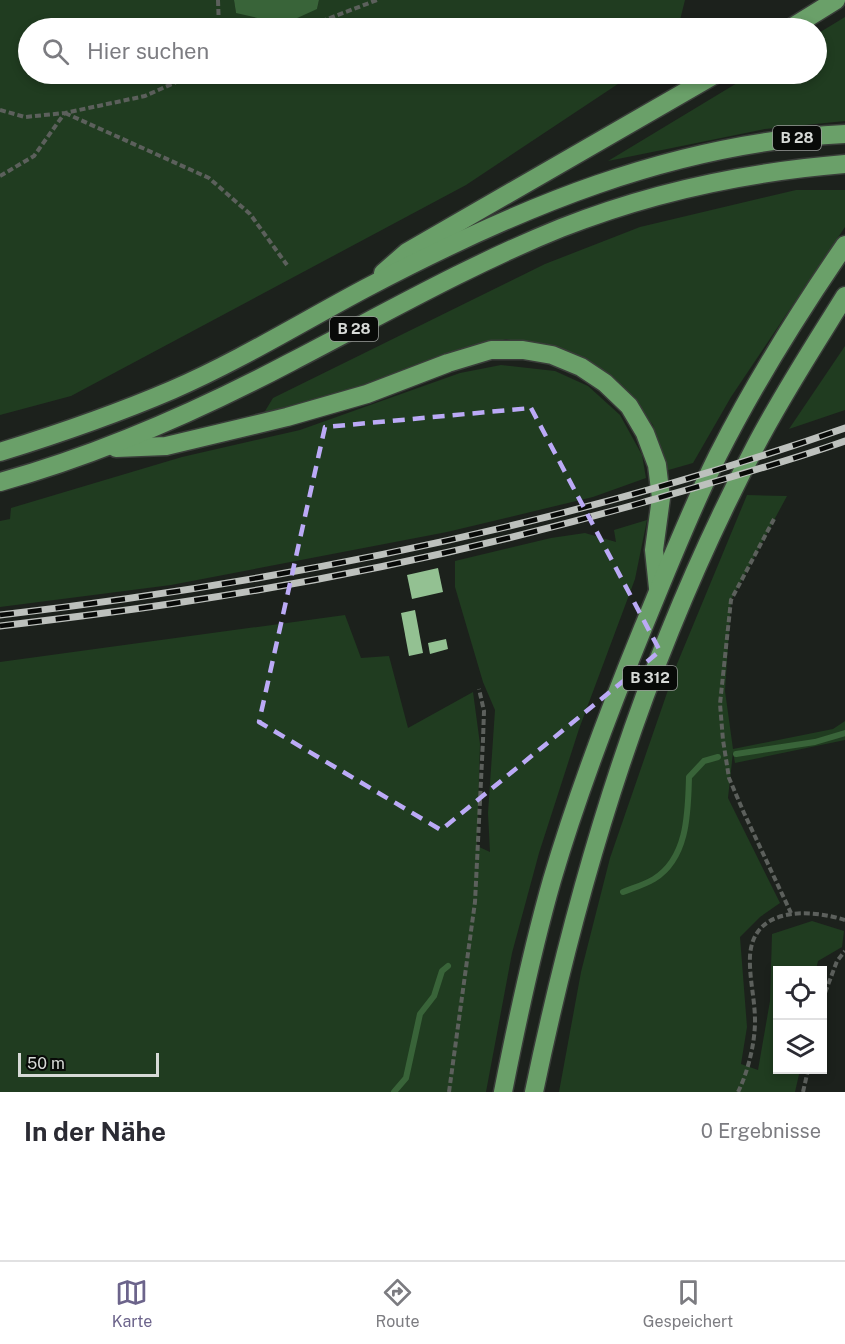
<!DOCTYPE html>
<html lang="de">
<meta charset="utf-8">
<style>
:root{--surface:#fff;--page:#f7f7f7;--text:#2b2b33;--muted:#7c7c81;--line:#e1e1e2;--accent:#6c648b}
body{margin:0;font-family:"Public Sans",sans-serif;background:var(--page);color:var(--text)}
.controls{position:absolute;right:18px;bottom:18px;display:grid;overflow:hidden;border-radius:0px;box-shadow:0 3px 9px #0003}
.controls button{width:54px;height:54px;display:grid;place-items:center;padding:0;border:0;border-bottom:2px solid var(--line);background:var(--surface);color:var(--text);font:30px sans-serif}
.scale{position:absolute;left:18px;bottom:15px;width:141px;box-sizing:border-box;padding-left:6px;border:3px solid #d7dad7;border-top:0;font-size:16px;line-height:21px;white-space:nowrap;color:#d7dad7;-webkit-text-stroke:4px #080a08;paint-order:stroke}
.list{margin:0;padding:0;list-style:none}
h2{display:flex;justify-content:space-between;align-items:center;height:78px;margin:0;padding:0 24px;font-size:26px}
h2 small{font-size:20px;font-weight:400;color:var(--muted)}
.icon{flex:none;width:33px;height:33px;fill:none;stroke:currentColor;stroke-width:2;stroke-linecap:round;stroke-linejoin:round}
.map{position:relative;flex:none;width:845px;height:1092px;overflow:hidden}
.search{position:absolute;background:var(--surface);box-shadow:0 3px 9px #0003;left:18px;right:18px;top:18px;height:66px;display:flex;align-items:center;gap:15px;box-sizing:border-box;padding:0 21px;border-radius:33px;color:var(--muted);font-size:22px}
.sheet{height:168px;background:var(--surface)}
nav{display:flex;justify-content:space-around;align-items:center;box-sizing:border-box;height:84px;border-top:2px solid var(--line);background:var(--surface);font-size:16px;color:var(--muted)}
nav a{display:grid;justify-items:center;gap:3px}
nav .on{color:var(--accent)}
.map>svg:first-child{display:block}
.green{fill:#203c20}
.water{fill:#396439}
.lines{fill:none;stroke-linecap:round;stroke-linejoin:round}
.stream{stroke:#396439;stroke-width:6}
.building{fill:#93c192}
.highway-casing{stroke:#393d39;stroke-width:21}
.path{stroke:#5c605c;stroke-width:4;stroke-dasharray:6 3;stroke-linecap:butt}
.highway{stroke:#6aa069;stroke-width:18}
.rail-casing{stroke:#bdc1bd;stroke-width:7}
.rail{stroke:#080a08;stroke-width:4.5;stroke-dasharray:14;stroke-linecap:butt}
.marked{fill:none;stroke:#bbaaf6;stroke-width:4.5;stroke-dasharray:12 8;stroke-linejoin:round}
.labels{text-anchor:middle;stroke-width:6;stroke-linejoin:round;paint-order:stroke}
.shield{fill:#080a08;stroke:#999c99;stroke-width:1.5}
.shield-label{font-size:15px;font-weight:bold;fill:#d7dad7}
</style>
<div class="map">
<svg width="845" height="1092" viewBox="0 0 845 1092">
<rect width="100%" height="100%" fill="#1c211c"/>
<g class="green">
<polygon points="0,0 234,0 236,13 317,9 319,0 685,0 678,28 28,28 28,74 633,74 466,185 71,396 0,415"/>
<polygon points="845,17 845,121 765,129 608,161 752,74 816,74 817,34"/>
<polygon points="796,190 845,190 845,227 731,397 693,463 665,471 653,425 615,379 564,352 506,339 458,353 318,403 262,416 273,398 545,264 640,227"/>
<polygon points="845,346 845,410 789,429"/>
<polygon points="501,365 555,371 588,386 620,415 642,455 646,478 593,497 447,532 171,585 0,607 0,521 10,519 11,508 182,457 300,430 460,373"/>
<polygon points="747,495 787,496 731,600 725,691 733,749 833,729 845,721 845,740 735,763 733,752 728,798 780,903 760,917 740,937 747,1027 741,1064 758,1070 770,1001 772,934 812,921 844,931 842,947 818,961 816,970 778,970 778,1070 800,1070 795,1092 559,1092 581,972 610,858 677,664"/>
<polygon points="647,520 635,579 579,729 539,853 512,953 486,1092 0,1092 0,662 345,615 361,658 389,656 408,728 473,692 480,744 477,846 490,852 488,813 495,710 483,682 455,587 455,561 551,538 585,533 616,542 614,530"/>
</g>
<polygon class="water" points="234,0 319,0 317,9 284,24 236,13"/>
<g class="lines">
<g class="stream">
<polyline points="736,754 815,742 845,733"/>
<path d="M623 892C633 888 644 885 654 879 688 858 688 812 689 777L704 761 718 757"/>
<polyline points="394,1092 406,1078 420,1014 434,996 442,971 448,966"/>
</g>
</g>
<g class="building">
<polygon points="438,568 443,592 412,599 407,575"/>
<polygon points="415,610 423,653 409,656 401,613"/>
<polygon points="446,639 448,649 430,654 428,643"/>
</g>
<g class="lines">
<g class="highway-casing">
<g id="highway">
<polyline points="791,28 836,0"/>
<polyline points="383,273 407,252 716,74"/>
<polyline points="116,448 166,446 287,417 367,394 448,363 491,350 523,350 552,355 581,367 605,383 629,406 645,433 657,465 661,498 654,550 658,588"/>
<path d="M0 452C58 434 116 414 172 390 239 361 302 322 366 288 518 208 671 143 845 134"/>
<path d="M0 482C101 454 198 411 291 362 380 316 467 266 561 228 652 192 747 172 845 164"/>
<path d="M503 1092C517 1021 532 950 552 880 577 795 609 711 643 628 667 570 690 511 718 455 755 382 799 312 845 245"/>
<path d="M534 1092C581 866 647 653 755 447 782 395 814 346 845 296"/>
</g>
</g>
<g class="path">
<polyline points="218,0 219,28"/>
<polyline points="304,28 377,0"/>
<polyline points="0,110 25,117 65,113 145,96 194,74"/>
<polyline points="65,113 209,178 250,214 287,265"/>
<polyline points="0,176 34,156 64,114"/>
<polyline points="774,519 731,600 720,704 723,740 729,778 744,813 791,913"/>
<polyline points="822,1001 837,961 845,951"/>
<polyline points="449,1092 475,902 483,740 484,711 479,689"/>
<path d="M738 1092C748 1072 755 1043 755 1021 755 999 749 978 750 956 753 906 810 909 845 920"/>
<polyline points="803,1092 808,1070"/>
</g>
<use href="#highway" class="highway"/>
<g class="rail-casing">
<g id="rail">
<path d="M0 615C286 582 573 523 845 428"/>
<path d="M0 626C59 619 117 612 176 603 332 580 489 546 641 503 709 483 778 465 845 441"/>
</g>
</g>
<use href="#rail" class="rail"/>
</g>
<path class="marked" d="M531 408 660 651 441 830 259 722 325 427Z"/>
<g class="labels">
<g class="shield">
<rect x="773" y="126" width="48" height="24" rx="4.5"/>
<rect x="330" y="317" width="48" height="24" rx="4.5"/>
<rect x="623" y="666" width="54" height="24" rx="4.5"/>
</g>
<g class="shield-label">
<text x="797" y="143">B 28</text>
<text x="354" y="334">B 28</text>
<text x="650" y="683">B 312</text>
</g>
</g>
</svg>
<div class="controls">
<button><svg class="icon" aria-label="locate" viewBox="0 0 24 24"><circle cx="12" cy="12" r="6"/><path d="M12 2v4M12 18v4M2 12h4M18 12h4"/></svg></button>
<button><svg class="icon" aria-label="layers" viewBox="0 0 24 24"><path d="M12 4l9 5-9 5-9-5zM3 14l9 5 9-5"/></svg></button>
</div>
<div class="scale">50 m</div>
<div class="search"><svg class="icon" aria-label="search" viewBox="0 0 24 24"><circle cx="10" cy="10" r="6"/><path d="M15 15l6 6"/></svg>Hier suchen</div>
</div>
<section class="sheet">
<h2>In der Nähe<small>0 Ergebnisse</small></h2>
<ul class="list">
</ul>
</section>
<nav>
<a class="on"><svg class="icon" aria-label="map" viewBox="0 0 24 24"><path d="M3 6l6-2 6 2 6-2v14l-6 2-6-2-6 2zM9 4v14M15 6v14"/></svg>Karte</a>
<a><svg class="icon" aria-label="directions" viewBox="0 0 24 24"><path d="M12 3l9 9-9 9-9-9zM9 14v-3h6M13 9l2 2-2 2"/></svg>Route</a>
<a><svg class="icon" aria-label="saved" viewBox="0 0 24 24"><path d="M7 4h10v16l-5-4-5 4z"/></svg>Gespeichert</a>
</nav>
